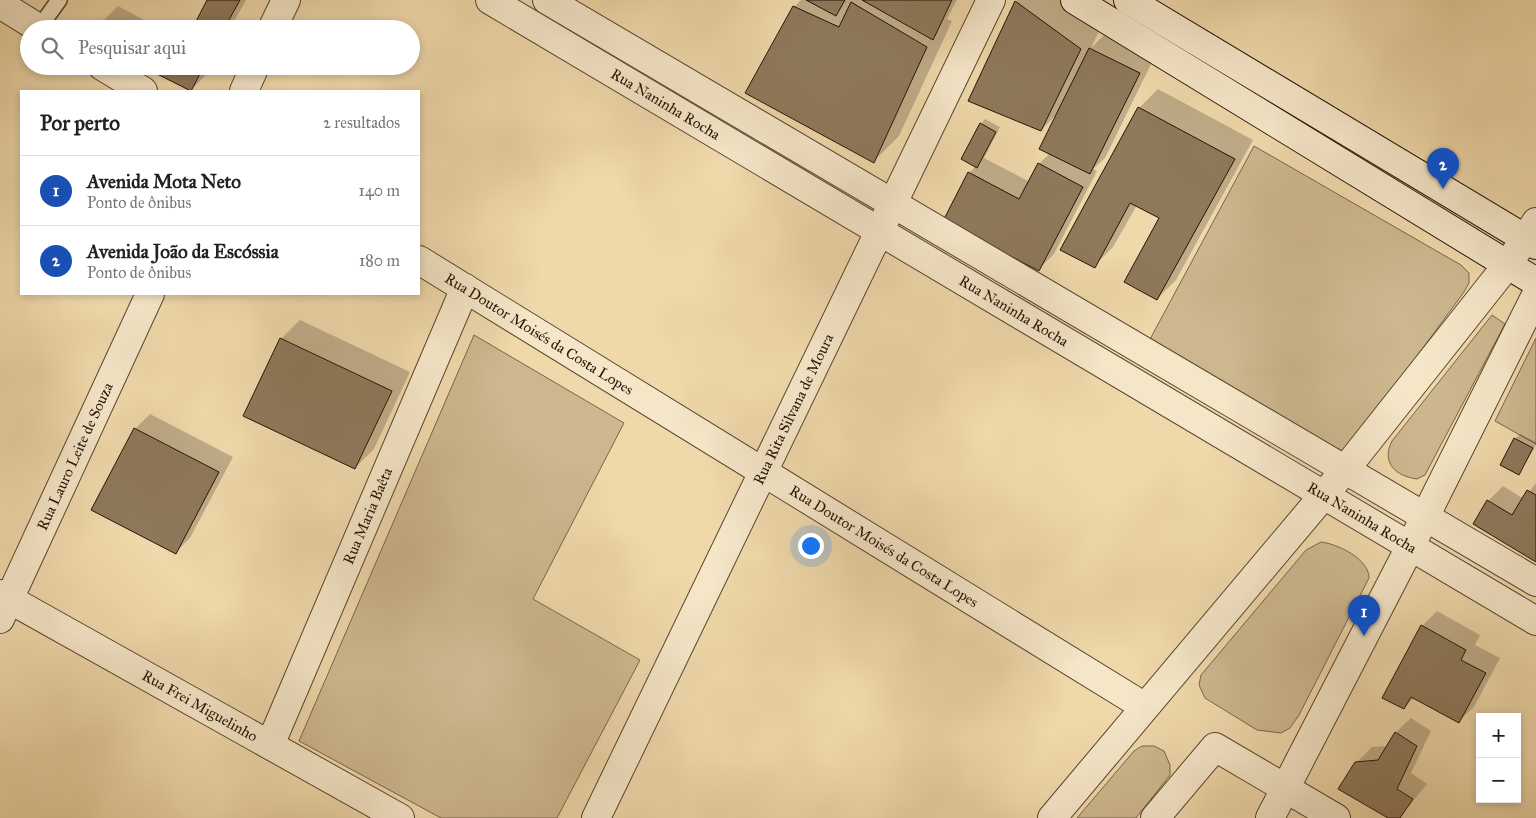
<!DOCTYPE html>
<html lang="pt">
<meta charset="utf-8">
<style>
:root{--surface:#fff;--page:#f2f2f2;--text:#222;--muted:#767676;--line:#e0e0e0;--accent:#0f766e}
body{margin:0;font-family:"IM FELL Great Primer",serif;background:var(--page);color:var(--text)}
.controls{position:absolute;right:15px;bottom:15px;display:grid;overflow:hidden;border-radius:0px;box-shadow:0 2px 8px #0003}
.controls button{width:45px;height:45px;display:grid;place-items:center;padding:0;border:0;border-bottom:1px solid var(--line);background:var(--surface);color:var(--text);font:25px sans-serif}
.you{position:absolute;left:810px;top:545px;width:18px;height:18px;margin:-12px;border:4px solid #fff;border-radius:50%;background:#1a73e8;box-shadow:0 0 0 8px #1a73e833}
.badge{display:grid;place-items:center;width:32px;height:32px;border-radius:50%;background:var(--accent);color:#fff;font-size:16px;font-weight:700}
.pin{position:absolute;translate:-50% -41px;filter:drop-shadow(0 1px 2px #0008)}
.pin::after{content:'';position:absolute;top:26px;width:18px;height:15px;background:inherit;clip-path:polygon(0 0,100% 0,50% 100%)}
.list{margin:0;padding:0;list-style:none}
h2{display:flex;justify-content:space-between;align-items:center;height:65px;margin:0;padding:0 20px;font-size:21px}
h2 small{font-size:16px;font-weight:400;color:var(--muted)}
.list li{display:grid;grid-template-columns:32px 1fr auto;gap:15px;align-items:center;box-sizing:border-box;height:70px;padding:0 20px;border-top:1px solid var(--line)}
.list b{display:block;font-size:19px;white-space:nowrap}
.list p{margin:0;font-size:16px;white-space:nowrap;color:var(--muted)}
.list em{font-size:16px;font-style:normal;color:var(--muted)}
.icon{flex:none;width:28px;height:28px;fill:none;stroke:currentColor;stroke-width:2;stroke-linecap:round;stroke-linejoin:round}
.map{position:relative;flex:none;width:1536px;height:818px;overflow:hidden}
.search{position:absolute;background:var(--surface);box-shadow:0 2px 8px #0003;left:20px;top:20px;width:400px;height:55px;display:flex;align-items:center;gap:12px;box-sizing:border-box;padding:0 18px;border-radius:28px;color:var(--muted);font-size:19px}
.panel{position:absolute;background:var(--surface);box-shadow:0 2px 8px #0003;left:20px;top:90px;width:400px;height:205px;border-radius:0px}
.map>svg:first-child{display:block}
.green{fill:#cdb78e;stroke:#79654a}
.shadow{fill:#0003}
.building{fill:#8e795b;stroke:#251306}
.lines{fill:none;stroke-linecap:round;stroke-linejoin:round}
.lane-casing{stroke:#58442f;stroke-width:18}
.street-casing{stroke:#58442f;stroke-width:30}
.secondary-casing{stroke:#251306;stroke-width:30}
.lane{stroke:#f5e6c8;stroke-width:15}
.street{stroke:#f5e6c8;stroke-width:28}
.secondary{stroke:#f5e6c8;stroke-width:28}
.labels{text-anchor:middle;stroke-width:4;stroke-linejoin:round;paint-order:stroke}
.street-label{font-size:15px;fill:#251306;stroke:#f5e6c8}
</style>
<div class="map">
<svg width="1536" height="818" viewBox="0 0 1536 818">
<rect width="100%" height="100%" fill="#efd8aa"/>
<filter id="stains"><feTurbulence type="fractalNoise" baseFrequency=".004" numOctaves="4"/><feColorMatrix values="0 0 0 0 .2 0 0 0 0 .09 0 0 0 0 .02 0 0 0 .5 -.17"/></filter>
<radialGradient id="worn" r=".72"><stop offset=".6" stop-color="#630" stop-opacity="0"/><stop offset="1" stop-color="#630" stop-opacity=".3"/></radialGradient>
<g class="green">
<polygon points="1254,146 1461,265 1469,273 1469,283 1464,292 1345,454 1149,341"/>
<path d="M1492 315 1505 324 1425 475 1417 479C1395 476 1381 462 1392 441Z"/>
<polygon points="474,335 624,423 533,599 640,660 557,818 441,818 299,741"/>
<polygon points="1536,338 1536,444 1495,421"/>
<path d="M1321 542C1338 544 1369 559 1369 578L1299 715 1290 728 1281 733 1257 730 1205 698 1199 685 1201 675 1306 550Z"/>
<polygon points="1142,746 1154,746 1164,751 1170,765 1170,775 1136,818 1077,818 1134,751"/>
</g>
<g class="shadow">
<polygon points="208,0 246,0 230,29 193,29"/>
<polygon points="801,0 957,0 947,19 952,21 899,136 873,162 794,7"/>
<polygon points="1017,0 1059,0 1100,29 1091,48 1105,34 1154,58 1105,158 1093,169 1097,171 1054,254 1039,269 969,173 976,166 981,124 985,119 1000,127 984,158 1030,182 1039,164 1050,153 1058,113 1041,130 1016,2"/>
<polygon points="118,6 161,29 99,29 103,21"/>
<polygon points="144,66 210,66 205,76 190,91"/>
<polygon points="1158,89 1253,140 1176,280 1157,299 1160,218 1137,205 1113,247 1094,266 1139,108"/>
<polygon points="300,320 410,372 374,449 355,468 281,339"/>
<polygon points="150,414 233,457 190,538 175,553 135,429"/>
<polygon points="1520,434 1536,442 1536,445 1519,473 1515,439"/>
<polygon points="1536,483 1536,560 1488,501 1503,486 1524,499"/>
<polygon points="1437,611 1480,635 1475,645 1500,658 1474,707 1459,721 1414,698 1404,708 1422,626"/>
<polygon points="1411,718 1431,731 1411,773 1427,784 1399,818 1390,818 1356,763 1372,747 1388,746 1396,732"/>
</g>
<g class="building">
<polygon points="207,0 240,0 224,29 192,29"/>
<polygon points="806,0 845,0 836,16"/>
<polygon points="862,0 952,0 933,40"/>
<polygon points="1015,1 1081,49 1041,131 968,101"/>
<polygon points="851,2 927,47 874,163 745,93 793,6 839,27"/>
<polygon points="102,20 118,29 98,29"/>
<polygon points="1089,48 1140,73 1090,174 1039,149"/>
<polygon points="141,66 204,66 191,91"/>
<polygon points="1138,107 1235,159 1157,300 1124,282 1159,218 1130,203 1095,268 1060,250"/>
<polygon points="980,123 996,132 977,168 961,159"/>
<polygon points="1038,163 1083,187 1039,271 943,221 968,172 1019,199"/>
<polygon points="280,338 392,391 355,469 243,416"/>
<polygon points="134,428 219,472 176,554 91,510"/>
<polygon points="1514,438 1533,448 1519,475 1500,465"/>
<polygon points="1527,490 1536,495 1536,562 1473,524 1487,500 1512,515"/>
<polygon points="1421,625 1466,650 1461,660 1486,673 1459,723 1411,697 1404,709 1382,698"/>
<polygon points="1395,732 1417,746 1397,789 1413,799 1400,818 1388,818 1338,789 1355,762 1378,760"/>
</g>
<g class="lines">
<g class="lane-casing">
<polyline id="lane" points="39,28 59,0"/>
</g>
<g class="street-casing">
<g id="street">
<path id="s1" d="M490 0 1536 621"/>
<polyline points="547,0 1536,582"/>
<polyline points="0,4 40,29"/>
<polyline points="272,29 286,0"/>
<polyline points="102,66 143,91"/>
<polyline points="244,91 255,66"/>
<path id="s2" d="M419 260 1145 707"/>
<path id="s3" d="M0 594 400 818"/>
<path id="s4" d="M0 619 150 294"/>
<path id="s5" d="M270 745 465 288"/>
<path id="s6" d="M596 818 991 0"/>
<polyline points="1052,818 1344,471 1508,264 1536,222"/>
<polyline points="1155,818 1215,747 1336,818"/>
<polyline points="1270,818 1410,547 1536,295"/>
</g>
</g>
<g class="secondary-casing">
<g id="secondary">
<polyline points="1075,0 1536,282"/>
<polyline points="1128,0 1536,245"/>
</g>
</g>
<use href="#lane" class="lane"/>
<use href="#street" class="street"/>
<use href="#secondary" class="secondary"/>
</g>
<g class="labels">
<g class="street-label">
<text dy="5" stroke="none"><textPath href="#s1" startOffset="204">Rua Naninha Rocha</textPath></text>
<text dy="5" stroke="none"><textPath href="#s1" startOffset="609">Rua Naninha Rocha</textPath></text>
<text dy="5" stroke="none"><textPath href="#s2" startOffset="141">Rua Doutor Moisés da Costa Lopes</textPath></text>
<text dy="5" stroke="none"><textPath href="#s6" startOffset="454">Rua Rita Silvana de Moura</textPath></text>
<text dy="5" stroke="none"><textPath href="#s4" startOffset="179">Rua Lauro Leite de Souza</textPath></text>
<text dy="5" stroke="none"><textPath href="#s5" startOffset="249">Rua Maria Baêta</textPath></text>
<text dy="5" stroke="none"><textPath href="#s1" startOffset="1014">Rua Naninha Rocha</textPath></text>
<text dy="5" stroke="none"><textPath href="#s2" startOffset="546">Rua Doutor Moisés da Costa Lopes</textPath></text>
<text dy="5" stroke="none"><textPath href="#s3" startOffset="229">Rua Frei Miguelinho</textPath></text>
</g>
</g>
<rect width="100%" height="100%" filter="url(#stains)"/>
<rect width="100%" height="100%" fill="url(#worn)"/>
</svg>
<div class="controls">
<button>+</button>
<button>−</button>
</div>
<div class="you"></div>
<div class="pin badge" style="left:1364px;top:636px;background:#1a4fb4">1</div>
<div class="pin badge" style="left:1443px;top:189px;background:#1a4fb4">2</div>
<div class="search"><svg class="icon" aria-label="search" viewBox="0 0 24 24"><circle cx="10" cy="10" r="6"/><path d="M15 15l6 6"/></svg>Pesquisar aqui</div>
<section class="panel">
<h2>Por perto<small>2 resultados</small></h2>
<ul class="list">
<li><span class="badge" style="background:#1a4fb4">1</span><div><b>Avenida Mota Neto</b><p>Ponto de ônibus</p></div><em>140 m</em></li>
<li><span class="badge" style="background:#1a4fb4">2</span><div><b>Avenida João da Escóssia</b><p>Ponto de ônibus</p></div><em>180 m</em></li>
</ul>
</section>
</div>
